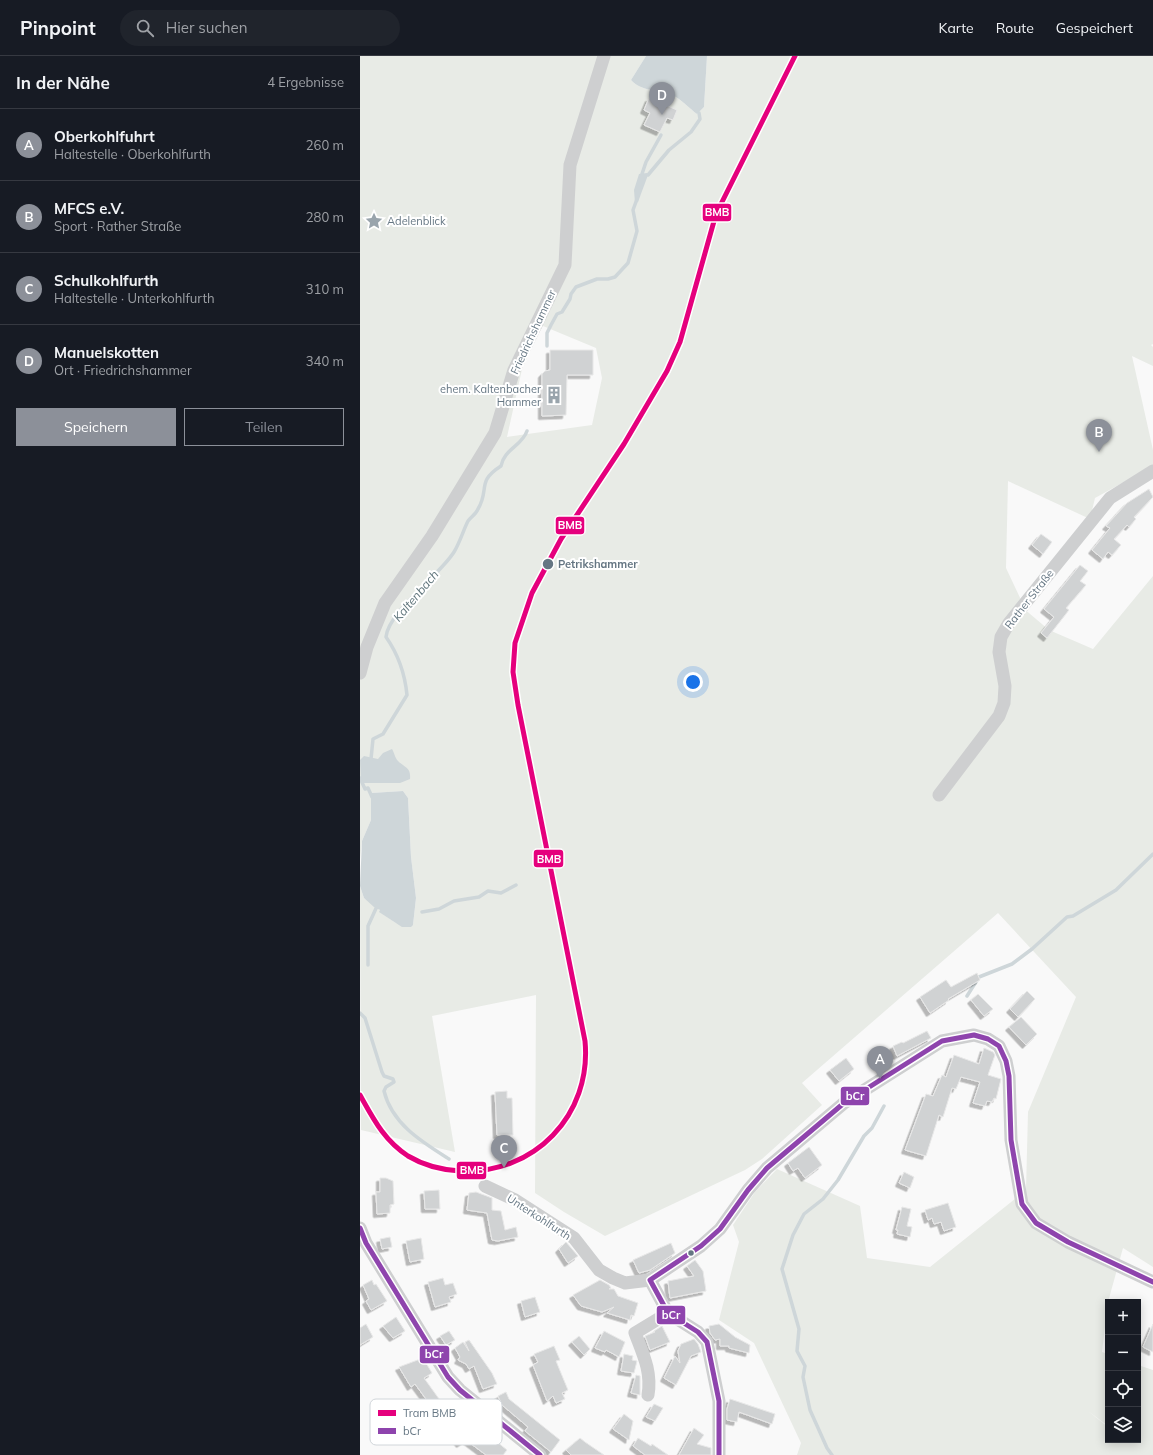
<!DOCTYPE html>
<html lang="de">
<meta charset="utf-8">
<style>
:root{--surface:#171b24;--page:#20242c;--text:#f1f3f6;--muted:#9ea1a6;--line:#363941;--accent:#8c9099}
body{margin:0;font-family:Mulish,sans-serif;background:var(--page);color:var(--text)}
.controls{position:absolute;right:12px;bottom:12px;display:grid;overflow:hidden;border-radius:0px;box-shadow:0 2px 10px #0003}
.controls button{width:36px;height:36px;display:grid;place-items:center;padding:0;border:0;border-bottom:1px solid var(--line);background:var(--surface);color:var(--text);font:20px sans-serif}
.you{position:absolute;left:333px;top:626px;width:14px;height:14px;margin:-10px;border:3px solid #fff;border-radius:50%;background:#1a73e8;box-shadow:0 0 0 6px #1a73e833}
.badge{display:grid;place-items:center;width:26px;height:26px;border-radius:50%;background:var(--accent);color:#fff;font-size:13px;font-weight:700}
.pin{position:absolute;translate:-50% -33px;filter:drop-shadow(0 1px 2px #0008)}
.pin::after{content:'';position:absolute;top:21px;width:14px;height:12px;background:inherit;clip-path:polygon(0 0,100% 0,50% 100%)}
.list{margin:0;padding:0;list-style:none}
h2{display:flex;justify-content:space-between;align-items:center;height:52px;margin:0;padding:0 16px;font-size:17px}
h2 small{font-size:13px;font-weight:400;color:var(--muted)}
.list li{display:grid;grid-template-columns:26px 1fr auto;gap:12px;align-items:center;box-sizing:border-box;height:72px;padding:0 16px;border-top:1px solid var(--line)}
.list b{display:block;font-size:15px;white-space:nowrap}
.list p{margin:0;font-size:13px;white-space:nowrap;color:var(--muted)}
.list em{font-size:13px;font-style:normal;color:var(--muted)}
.actions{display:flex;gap:8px;padding:12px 16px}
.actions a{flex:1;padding:9px 0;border:1px solid var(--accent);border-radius:0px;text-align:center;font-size:14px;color:var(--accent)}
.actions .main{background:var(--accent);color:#fff}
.icon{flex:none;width:22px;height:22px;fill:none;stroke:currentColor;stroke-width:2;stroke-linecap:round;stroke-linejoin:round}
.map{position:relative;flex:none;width:793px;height:1399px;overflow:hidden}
header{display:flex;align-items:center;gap:24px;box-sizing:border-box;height:56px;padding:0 20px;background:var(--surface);border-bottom:1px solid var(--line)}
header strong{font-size:19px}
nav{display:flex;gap:22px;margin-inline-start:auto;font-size:14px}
.search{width:280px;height:36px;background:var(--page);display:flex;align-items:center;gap:10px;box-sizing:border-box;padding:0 14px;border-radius:22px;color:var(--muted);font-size:15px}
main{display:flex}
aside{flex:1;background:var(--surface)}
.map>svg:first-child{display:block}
.green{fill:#e8ebe6;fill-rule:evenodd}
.water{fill:#ced6d9}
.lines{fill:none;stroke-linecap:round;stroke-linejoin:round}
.stream{stroke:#ced6d9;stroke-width:3.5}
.building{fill:#d0d2d3;stroke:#e8e8e8;filter:url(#shadow)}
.minor{stroke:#cecfd0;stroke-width:13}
.bus-1-casing{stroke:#fff;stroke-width:8}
.bus-1{stroke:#8e44ad;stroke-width:5}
.tram-1-casing{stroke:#fff;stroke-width:8}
.tram-1{stroke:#e5007d;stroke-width:5}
.stop-dot{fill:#657683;stroke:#fff;stroke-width:1.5}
.labels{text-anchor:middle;stroke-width:4;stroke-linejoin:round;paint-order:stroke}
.poi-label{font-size:11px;fill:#657683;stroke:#fff;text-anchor:start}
.street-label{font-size:11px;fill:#657683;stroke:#fff}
.stop-label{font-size:11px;font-weight:bold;fill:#657683;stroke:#fff;text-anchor:start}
.water-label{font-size:12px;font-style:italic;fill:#60757c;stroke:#fff}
.key{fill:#fff;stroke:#d1d6da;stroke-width:1}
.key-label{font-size:11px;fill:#657683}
.line-badge{stroke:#fff;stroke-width:1.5}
.badge-label{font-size:11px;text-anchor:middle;font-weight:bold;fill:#fff}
</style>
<header>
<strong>Pinpoint</strong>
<div class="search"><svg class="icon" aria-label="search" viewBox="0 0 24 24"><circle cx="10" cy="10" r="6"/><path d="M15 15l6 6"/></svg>Hier suchen</div>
<nav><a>Karte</a><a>Route</a><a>Gespeichert</a></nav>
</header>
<main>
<aside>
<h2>In der Nähe<small>4 Ergebnisse</small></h2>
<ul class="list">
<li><span class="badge">A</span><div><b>Oberkohlfuhrt</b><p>Haltestelle · Oberkohlfurth</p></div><em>260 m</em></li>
<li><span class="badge">B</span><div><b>MFCS e.V.</b><p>Sport · Rather Straße</p></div><em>280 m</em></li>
<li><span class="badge">C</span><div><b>Schulkohlfurth</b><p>Haltestelle · Unterkohlfurth</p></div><em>310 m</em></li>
<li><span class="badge">D</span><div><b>Manuelskotten</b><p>Ort · Friedrichshammer</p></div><em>340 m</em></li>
</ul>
<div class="actions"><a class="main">Speichern</a><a>Teilen</a></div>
</aside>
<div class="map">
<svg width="793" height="1399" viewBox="0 0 793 1399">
<defs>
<filter id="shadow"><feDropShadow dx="-3.5" dy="3.5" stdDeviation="0" flood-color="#0004"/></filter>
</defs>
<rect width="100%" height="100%" fill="#f9f9f9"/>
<path class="green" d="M0 0H286L271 24C281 36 299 33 312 39 321 43 329 52 337 58L344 51 347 0H793V288L791 289 793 291V310L772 300 793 394V410L735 442 730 463 648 425 646 512 662 546 663 552 689 574 733 593 793 520V1211L763 1192 748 1246 742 1296 748 1298V1370L728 1355 748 1371V1384H778V1309L793 1314V1399H437L441 1387 394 1287 359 1264 379 1186 373 1169 395 1136 417 1113 500 1150 507 1202 570 1211 666 1134 668 1056 716 941 638 857 442 1027 462 1049 402 1103 385 1114 245 1180 204 1156 175 1137 176 939 72 960 95 1096 1 1074 0 830 4 842 20 854V856L36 867 53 869 56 842 51 801 48 742 43 735 11 737V764L2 785 0 804ZM183 270 236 292 242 322 232 369 147 381 164 304Z"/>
<g class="water">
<path d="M286 0H347L344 51 337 58C329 52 321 43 312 39 299 33 281 36 271 24Z"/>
<polygon points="287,117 288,119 278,146 275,147 274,134 279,118"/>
<path d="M32 693C34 696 35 702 38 705 45 712 51 711 50 723L40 727H1L0 704 4 700 18 703 23 697Z"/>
<polygon points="43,735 48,742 51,801 56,842 53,869 51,871 42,871 19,856 20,854 14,851 4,842 0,830 2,785 11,764 11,737"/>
</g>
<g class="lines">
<g class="stream">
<polyline points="288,119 309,94 331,76 340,63 339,57"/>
<polyline points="281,121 286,106 301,79"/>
<polyline points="187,290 187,277 191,269 197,258 202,256 210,243 211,238 216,231 237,223 248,223 255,221 268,207 277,175 273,154 277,143"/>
<path d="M9 705 11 703 13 683 23 678 47 639C45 619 38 598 26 581 28 556 80 519 94 496 100 486 103 475 108 465 111 461 116 458 118 453 130 433 116 426 141 410 144 393 162 390 167 375"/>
<polyline points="0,722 5,733 8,732 12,741"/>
<polyline points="62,856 79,853 94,845 119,841 128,835 141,837 156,829"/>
<polyline points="8,909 8,870 18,848"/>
<polyline points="607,940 619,921 652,908 672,893 707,861 713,860 756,834 793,798"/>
<path d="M0 957 5 962 22 1016 24 1020 33 1023 34 1026 26 1031 24 1035C32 1068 62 1086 89 1103"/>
<polyline points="472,1399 467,1392 450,1354 443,1321 445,1310 437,1295 439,1273 422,1213 433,1179 444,1158 463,1143 478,1124 504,1080 512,1072 524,1050"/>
</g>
</g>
<g class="building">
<polygon points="289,42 317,54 313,64 307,62 300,76 284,69 290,57 284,54"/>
<polygon points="190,294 233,294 233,319 207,319 206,359 182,360 182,318 185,315 190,314"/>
<polygon points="789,433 793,441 774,461 776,463 769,471 767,469 754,483 761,489 752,499 748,496 743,503 732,494 750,472 746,470 767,447"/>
<polygon points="681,478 692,486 683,498 672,489"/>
<polygon points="720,509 728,515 720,525 726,529 706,552 709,554 687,582 681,577 694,561 684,553"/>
<polygon points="617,917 620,924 588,943 589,944 570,957 560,941 586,924 591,931"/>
<polygon points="667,935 675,943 658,961 650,953"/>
<polygon points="618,938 633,953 624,960 611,944"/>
<polygon points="661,961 677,978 666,989 649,971"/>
<polygon points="567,975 571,982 537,1000 533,990 542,986 543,987"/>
<polygon points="624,992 633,996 635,999 628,1019 641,1023 636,1043 634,1042 632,1046 627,1045 625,1050 613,1047 620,1026 601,1021 596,1033 592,1032 583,1061 579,1059 566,1100 545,1094 566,1038 573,1040 582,1019 586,1021 594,999 619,1008"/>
<polygon points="486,1002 494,1013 479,1025 470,1014"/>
<polygon points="147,1035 147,1042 152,1042 153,1079 137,1079 135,1036"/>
<polygon points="449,1091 462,1109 445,1122 438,1112 433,1115 428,1107"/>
<polygon points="544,1116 554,1121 550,1132 539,1127"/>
<polygon points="20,1122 26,1122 33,1125 34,1148 30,1149 30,1157 17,1158 16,1136 20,1136"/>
<polygon points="79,1134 80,1153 65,1153 64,1135"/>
<polygon points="116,1136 132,1142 132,1154 141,1155 145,1174 156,1171 158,1181 138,1185 132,1184 127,1157 107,1154 109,1137"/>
<polygon points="588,1147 596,1171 584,1175 581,1166 574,1168 572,1162 568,1164 565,1154"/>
<polygon points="542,1151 551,1153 547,1170 552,1171 550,1181 537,1178 538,1174 536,1174"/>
<polygon points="30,1181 32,1191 22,1193 20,1183"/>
<polygon points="61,1182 64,1203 50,1206 46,1185"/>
<polygon points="206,1186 218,1200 208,1207 199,1193"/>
<polygon points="311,1187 315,1197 290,1214 279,1217 273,1204"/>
<polygon points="335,1204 343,1215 346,1235 310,1242 308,1225 334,1220 327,1210"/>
<polygon points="83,1222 85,1229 93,1227 97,1238 89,1241 91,1246 75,1251 68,1226"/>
<polygon points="12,1224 14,1229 16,1228 27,1245 11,1254 6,1245 9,1243 3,1229"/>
<polygon points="240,1224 249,1229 251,1232 249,1233 254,1233 258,1240 278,1247 274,1260 271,1259 270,1264 247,1257 254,1251 242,1256 221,1250 213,1239"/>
<polygon points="175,1241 180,1256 165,1261 161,1245"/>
<polygon points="36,1261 45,1275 33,1282 23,1270"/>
<polygon points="6,1268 13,1281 0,1289 0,1272"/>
<polygon points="359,1268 375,1281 390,1289 389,1297 369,1292 369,1290 360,1290 360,1283 355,1284 350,1277 349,1270"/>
<polygon points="793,1268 793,1296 783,1291"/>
<polygon points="302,1270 310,1286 290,1294 285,1280 295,1276 294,1275"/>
<polygon points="89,1275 95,1284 86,1289 80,1280"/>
<polygon points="244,1275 265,1286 259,1301 246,1294 245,1296 235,1292"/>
<polygon points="219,1280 230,1293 224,1299 212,1286"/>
<polygon points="334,1283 338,1288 341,1296 331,1300 316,1329 304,1322 315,1300 320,1307 318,1295 321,1288"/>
<polygon points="109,1284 132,1317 137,1328 123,1333 114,1310 109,1313 106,1308 98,1304 100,1301 95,1292 103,1286 109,1295 105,1286"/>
<polygon points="194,1290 200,1304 196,1305 208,1334 202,1337 205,1343 196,1347 193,1340 187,1345 173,1309 178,1306 174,1298"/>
<polygon points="264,1298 273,1300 272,1304 277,1305 274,1317 261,1315"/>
<polygon points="63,1302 72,1317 64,1322 82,1347 71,1355 63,1345 66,1343 55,1328 51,1331 39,1311"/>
<polygon points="276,1319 280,1320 280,1339 271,1337"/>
<polygon points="146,1336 149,1343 200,1384 191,1396 165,1375 168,1371 142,1349 138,1340"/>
<polygon points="370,1343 415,1358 412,1368 379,1356 377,1366 367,1364 367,1353"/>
<polygon points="294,1348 303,1352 295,1365 286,1361"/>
<polygon points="85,1351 92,1360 100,1355 114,1376 122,1382 126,1377 147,1394 143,1399 126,1399 106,1384 100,1388 89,1374 80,1372"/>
<polygon points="264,1358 273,1365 269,1384 253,1373"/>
<polygon points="334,1372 344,1379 337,1388 351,1392 351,1399 319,1399"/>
<polygon points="220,1382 225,1386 244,1399 211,1399 206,1394"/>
<polygon points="278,1382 291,1390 292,1388 308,1399 285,1399 273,1390"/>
</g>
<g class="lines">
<g class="minor">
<polyline points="0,617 7,591 25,547 72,480 135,377 154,314 205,209 210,109 244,0"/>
<polyline points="579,739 639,660 644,647 645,630 639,596 641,581 649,567 750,442 793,415"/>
<polyline points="125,1130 155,1144 214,1182 239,1214 253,1222 265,1227 290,1224 341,1190 360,1173 388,1134 407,1112 484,1047 582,985 614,979 628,983 639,990 646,1005 649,1020 651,1084 662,1148 676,1167 708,1186 793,1226"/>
<polyline points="0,1172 6,1187 88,1321 100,1334 180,1399"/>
<polyline points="290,1224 308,1257 338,1276 347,1286 359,1345 359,1399"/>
<path d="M288 1339C292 1316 283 1298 275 1277L308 1257"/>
</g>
<g class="bus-1-casing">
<g id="bus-1">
<polyline points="0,1172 6,1187 88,1321 100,1334 180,1399"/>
<polyline points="359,1399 359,1345 347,1286 338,1276 308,1257 290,1224 341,1190 360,1173 388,1134 407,1112 484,1047 582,985 614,979 628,983 639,990 646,1005 649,1020 651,1084 662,1148 676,1167 708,1186 793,1226"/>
</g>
</g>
<use href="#bus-1" class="bus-1"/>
<g class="tram-1-casing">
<path id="tram-1" d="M0 1039C14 1064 24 1084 48 1100 63 1109 83 1114 100 1115 174 1119 232 1059 225 985L158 649 153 616 155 587 172 537 201 483 264 388 307 315 320 286 356 158 435 0"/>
</g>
<use href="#tram-1" class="tram-1"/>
</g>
<defs>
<g id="sight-bare" transform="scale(1.38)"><path d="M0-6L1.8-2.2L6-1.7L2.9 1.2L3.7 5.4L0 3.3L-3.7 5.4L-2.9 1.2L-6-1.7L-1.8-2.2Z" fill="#99a4ac" stroke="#fff" stroke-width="2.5" paint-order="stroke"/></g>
<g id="building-bare" transform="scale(1.38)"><path d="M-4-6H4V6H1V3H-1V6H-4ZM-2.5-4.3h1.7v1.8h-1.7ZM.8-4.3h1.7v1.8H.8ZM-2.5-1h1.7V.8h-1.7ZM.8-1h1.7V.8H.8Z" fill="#99a4ac" stroke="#fff" stroke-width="2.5" paint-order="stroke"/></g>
</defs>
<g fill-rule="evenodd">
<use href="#sight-bare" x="14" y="165"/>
<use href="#building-bare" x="194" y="339"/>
</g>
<g class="stop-dot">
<circle cx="188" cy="508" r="6"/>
<circle cx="331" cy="1197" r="3.5"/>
</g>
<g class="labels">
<g class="poi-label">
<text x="27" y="169">Adelenblick</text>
<text x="181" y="337" text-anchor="end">ehem. Kaltenbacher<tspan x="181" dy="13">Hammer</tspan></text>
</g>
<g class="street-label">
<text transform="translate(173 276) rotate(-65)" y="4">Friedrichshammer</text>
<text transform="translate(669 543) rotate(-52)" y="4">Rather Straße</text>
<text transform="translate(179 1161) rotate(33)" y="4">Unterkohlfurth</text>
</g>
<g class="stop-label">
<text x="198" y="512">Petrikshammer</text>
</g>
<g class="water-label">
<text transform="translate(56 540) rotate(-50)" y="4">Kaltenbach</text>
</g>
</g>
<rect x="10" y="1343" width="132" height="46" rx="6" class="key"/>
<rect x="18" y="1354" width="18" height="6" fill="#e5007d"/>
<rect x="18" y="1372" width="18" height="6" fill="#8e44ad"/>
<g class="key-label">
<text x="43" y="1361">Tram BMB</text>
<text x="43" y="1379">bCr</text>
</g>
<g class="line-badge">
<rect x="342" y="147" width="30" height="19" rx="4" fill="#e5007d"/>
<rect x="195" y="460" width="30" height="19" rx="4" fill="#e5007d"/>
<rect x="173" y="793" width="31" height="19" rx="4" fill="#e5007d"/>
<rect x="480" y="1030" width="30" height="20" rx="4" fill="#8e44ad"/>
<rect x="96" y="1105" width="31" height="19" rx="4" fill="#e5007d"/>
<rect x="296" y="1249" width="30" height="20" rx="4" fill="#8e44ad"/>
<rect x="59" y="1289" width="31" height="19" rx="4" fill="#8e44ad"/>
</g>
<g class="badge-label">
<text x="357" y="160">BMB</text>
<text x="210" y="473">BMB</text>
<text x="189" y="807">BMB</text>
<text x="495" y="1044">bCr</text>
<text x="112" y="1118">BMB</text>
<text x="311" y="1263">bCr</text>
<text x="74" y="1302">bCr</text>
</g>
</svg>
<div class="controls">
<button>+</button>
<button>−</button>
<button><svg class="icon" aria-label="locate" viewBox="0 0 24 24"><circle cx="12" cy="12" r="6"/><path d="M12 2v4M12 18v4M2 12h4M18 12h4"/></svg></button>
<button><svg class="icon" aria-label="layers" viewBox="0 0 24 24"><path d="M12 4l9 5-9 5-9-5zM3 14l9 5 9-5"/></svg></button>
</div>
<div class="you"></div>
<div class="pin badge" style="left:520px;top:1023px">A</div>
<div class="pin badge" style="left:739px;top:396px">B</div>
<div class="pin badge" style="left:144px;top:1112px">C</div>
<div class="pin badge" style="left:302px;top:59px">D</div>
</div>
</main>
